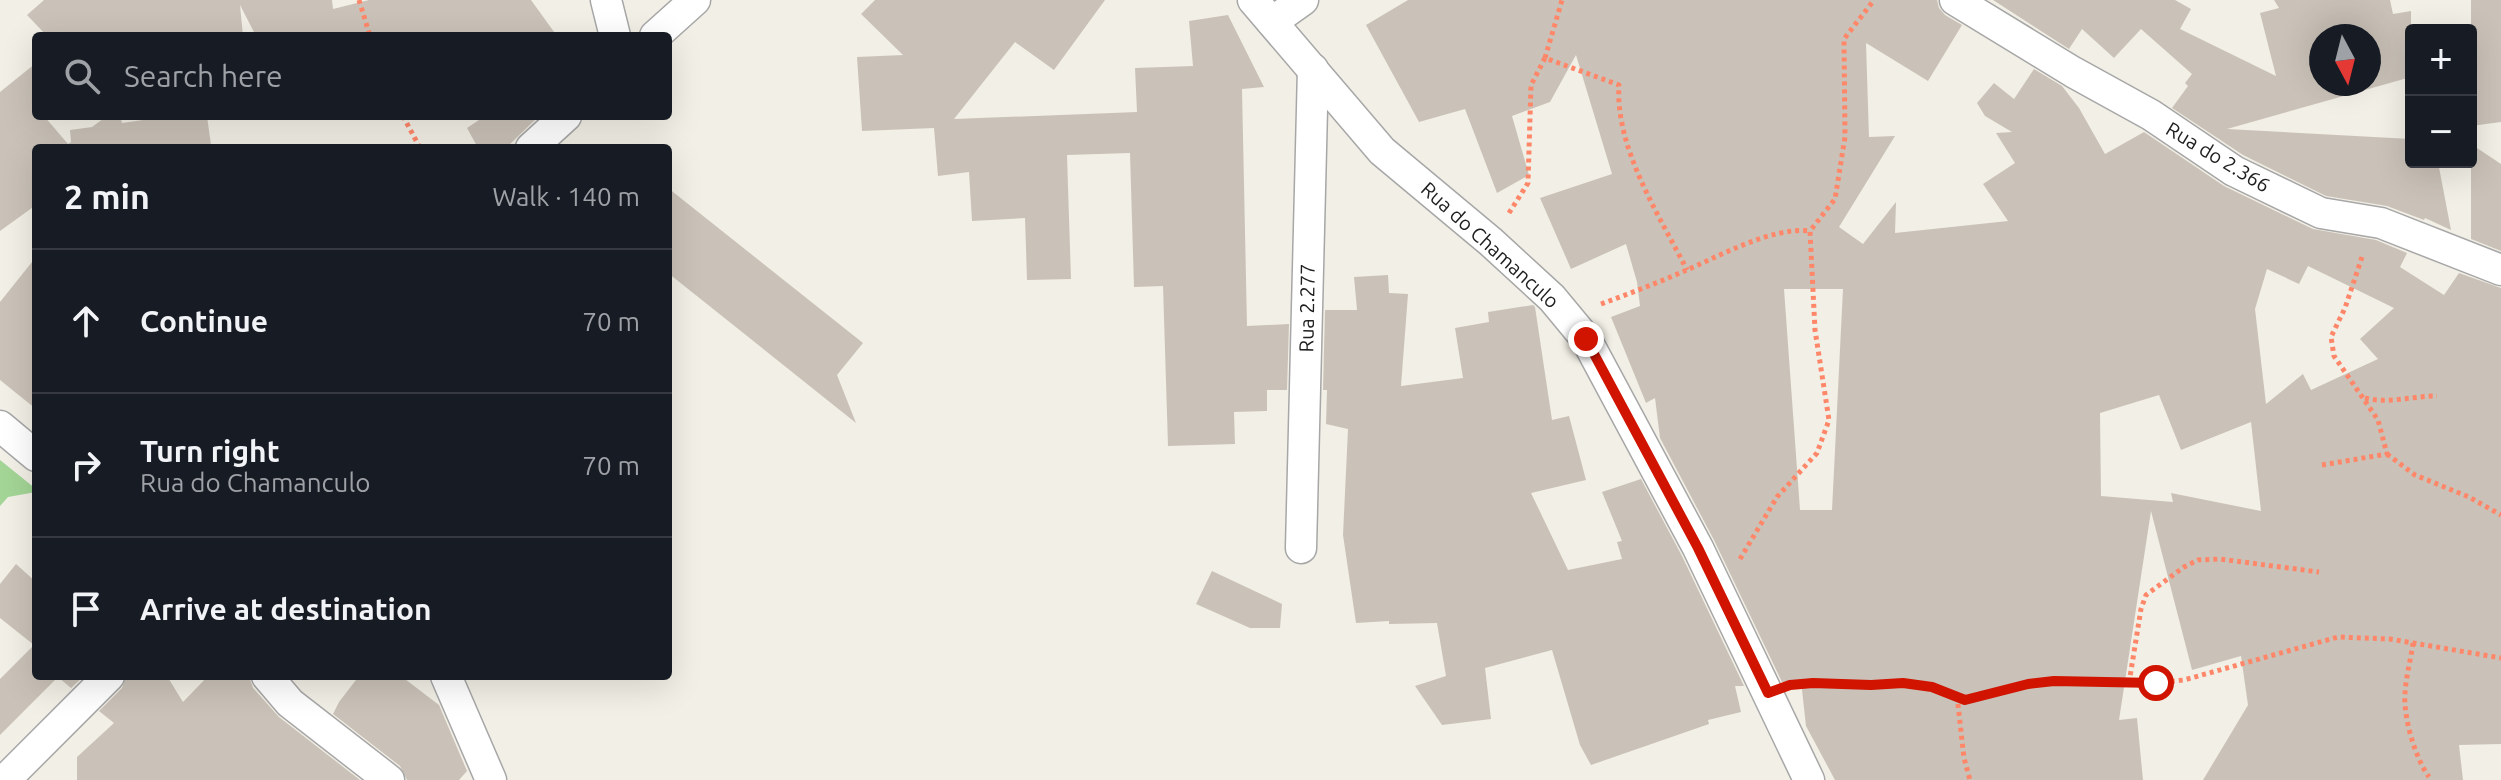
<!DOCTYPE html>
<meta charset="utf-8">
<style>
:root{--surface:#171b24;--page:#242831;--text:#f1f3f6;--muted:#9ea1a6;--line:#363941}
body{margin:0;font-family:Ubuntu,sans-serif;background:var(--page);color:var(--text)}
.controls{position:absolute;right:24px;top:24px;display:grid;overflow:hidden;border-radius:8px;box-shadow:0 8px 32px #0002}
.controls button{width:72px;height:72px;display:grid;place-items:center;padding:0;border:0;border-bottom:2px solid var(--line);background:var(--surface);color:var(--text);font:40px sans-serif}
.compass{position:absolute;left:2309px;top:24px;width:72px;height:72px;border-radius:50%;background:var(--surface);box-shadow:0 8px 32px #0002;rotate:173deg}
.stop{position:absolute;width:24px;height:24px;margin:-18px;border:6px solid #d01400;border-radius:50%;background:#fff}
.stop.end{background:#d01400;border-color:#fff;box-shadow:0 2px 8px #0008}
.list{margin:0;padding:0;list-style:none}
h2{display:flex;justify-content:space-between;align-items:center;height:104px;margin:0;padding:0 32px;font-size:34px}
h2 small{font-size:26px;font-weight:400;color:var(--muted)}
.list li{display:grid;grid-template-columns:52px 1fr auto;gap:24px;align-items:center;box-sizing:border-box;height:144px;padding:0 32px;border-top:2px solid var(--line)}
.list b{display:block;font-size:30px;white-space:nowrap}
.list p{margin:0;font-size:26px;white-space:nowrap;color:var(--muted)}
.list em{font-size:26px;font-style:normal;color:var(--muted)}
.icon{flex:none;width:44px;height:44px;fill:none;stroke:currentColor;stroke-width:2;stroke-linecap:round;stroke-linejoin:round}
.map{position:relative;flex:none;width:2501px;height:780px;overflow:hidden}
.search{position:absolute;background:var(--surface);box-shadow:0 8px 32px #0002;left:32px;top:32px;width:640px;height:88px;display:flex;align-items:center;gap:20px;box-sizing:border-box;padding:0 28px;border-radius:8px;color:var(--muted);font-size:30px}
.panel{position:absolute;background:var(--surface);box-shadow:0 8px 32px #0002;left:32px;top:144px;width:640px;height:536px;border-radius:8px}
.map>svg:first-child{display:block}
.forest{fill:#a3d596}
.building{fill:#cac2b8;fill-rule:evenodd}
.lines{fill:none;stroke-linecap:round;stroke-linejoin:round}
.minor-casing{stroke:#a7a7a7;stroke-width:33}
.path{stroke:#ff8769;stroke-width:5;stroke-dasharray:4 4;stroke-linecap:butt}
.minor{stroke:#fff;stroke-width:30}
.route{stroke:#d01400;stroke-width:10}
.labels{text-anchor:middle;stroke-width:7;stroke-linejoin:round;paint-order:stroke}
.street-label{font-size:20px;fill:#202020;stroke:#fff}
</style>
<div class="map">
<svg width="2501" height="780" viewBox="0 0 2501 780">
<rect width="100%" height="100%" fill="#f2efe6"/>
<polygon class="forest" points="0,460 36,489 36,492 8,497 0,506"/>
<g class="building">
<polygon points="44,0 332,0 333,9 369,0 531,0 557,36 256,36 240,5 243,36 47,36 27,15"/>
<polygon points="875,0 1105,0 1054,70 1015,42 954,119 1137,112 1135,68 1193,66 1189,21 1228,15 1264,87 1242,89 1247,326 1289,324 1287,390 1267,390 1267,411 1234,412 1235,444 1168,446 1163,286 1134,287 1130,153 1067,155 1071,279 1027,280 1025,218 972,221 969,172 938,176 934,128 862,131 857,57 903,55 861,14"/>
<path d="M1408 0H1937L1939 8 1945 15 1962 25 1928 81 1866 43 1869 137 1895 136 1839 227 1863 244 1896 202 1895 233 2008 221 1983 184 2015 163 1996 133 2012 132 1985 116 1977 103 1994 83 2014 99 2034 69 2062 86 2079 108 2105 154 2144 132 2224 186 2313 229 2376 240 2407 253 2400 267 2444 295 2459 273 2501 288V744L2459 745 2463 780H2203L2248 705 2241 656 2192 670 2151 511 2119 720 2137 718 2143 780H1835L1806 726 1801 681 1782 682 1714 540 1660 438 1655 398 1646 403 1611 317 1640 306 1637 282 1626 244 1571 269 1540 198 1612 174 1576 55 1550 102 1512 116 1529 175 1497 193 1465 109 1419 122 1366 25ZM2308 266 2394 308 2360 339 2378 359 2311 390 2303 374 2266 404 2255 309 2267 269 2299 284ZM1784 289H1843L1832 510H1800ZM2159 395 2181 450 2251 422 2261 511 2171 493 2173 502 2101 496 2100 413Z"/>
<path d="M1993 0H2175L2191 9 2180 29 2276 76 2260 13 2279 8 2274 0H2390L2393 14 2411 11V77L2227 129 2411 139V162H2438L2451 230 2425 218 2424 220 2387 206 2326 196 2243 155 2172 108 2188 86 2185 83 2192 74 2141 29 2114 58 2082 29 2069 49ZM2321 36H2369V84H2321Z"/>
<polygon points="2471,0 2501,0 2501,122 2471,126"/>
<polygon points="36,63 36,116 44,116 68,144 71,142 70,130 92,127 107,116 120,116 122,123 171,116 207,116 211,145 191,148 36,148 36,205 0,231 0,92"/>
<polygon points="485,116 539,116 506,148 478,148 467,128"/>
<polygon points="2471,144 2501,164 2501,251 2471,239"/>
<polygon points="668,188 863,343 837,375 856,423 668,273"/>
<polygon points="36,257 36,409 0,380 0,302"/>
<polygon points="1388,275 1389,293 1408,294 1401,386 1463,378 1455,328 1489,322 1488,312 1533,305 1535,307 1552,420 1569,416 1586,480 1531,493 1568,570 1622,559 1617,542 1622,541 1602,492 1641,479 1682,556 1744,686 1735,686 1741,712 1708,720 1709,724 1591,765 1580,745 1552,650 1485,668 1491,719 1442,725 1415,686 1446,676 1437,623 1389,624 1389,621 1356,623 1343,535 1348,429 1326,424 1327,390 1323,390 1325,310 1357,310 1354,277"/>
<polygon points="16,564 36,582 36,676 84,676 71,688 58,677 0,735 0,679 34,645 0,618 0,584"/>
<polygon points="1212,571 1282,604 1280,628 1250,628 1196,604"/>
<polygon points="126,676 167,676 183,702 208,676 249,676 253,688 279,717 360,780 77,780 77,757 114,723 99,711 122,688"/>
<polygon points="359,676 401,676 439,705 467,771 459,780 407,780 400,766 333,714 339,702"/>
</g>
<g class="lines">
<g class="minor-casing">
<g id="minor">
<polyline points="606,0 615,36"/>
<polyline points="1253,0 1382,151 1491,242 1552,298 1586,339 1698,548 1809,780"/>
<polyline points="1955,0 2073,72 2151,115 2234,171 2321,213 2381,223 2501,270"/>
<polyline points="1272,22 1303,0"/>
<polyline points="655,36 695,0"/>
<polyline points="531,148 566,116"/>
<polyline points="0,426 36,456"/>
<polyline points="1301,548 1313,69"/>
<polyline points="267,676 290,703 389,780"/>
<polyline points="446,676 491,780"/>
<polyline points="5,780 109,676"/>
</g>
</g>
<g class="path">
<polyline points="359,0 370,36"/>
<polyline points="1545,58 1562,0"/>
<polyline points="403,116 420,148"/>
<path d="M1509 213 1528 183 1531 85 1545 58 1619 85C1615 148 1659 215 1687 270"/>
<path d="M1601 304C1628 294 1655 284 1682 272 1716 258 1772 226 1810 231"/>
<path d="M2365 398C2388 404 2413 396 2437 396"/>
<polyline points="2387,454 2415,475 2469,497 2501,515"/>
<polyline points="2322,465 2387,454 2378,420 2334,356 2331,337 2345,308 2363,254"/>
<polyline points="1740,559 1777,497 1817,453 1829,420 1815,330 1810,231 1835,199 1845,137 1844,39 1874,0"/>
<path d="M2413 643C2411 659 2406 676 2405 693 2403 716 2415 758 2429 777"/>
<polyline points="2129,683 2141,609 2146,595 2184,567 2198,560 2220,559 2319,572"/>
<polyline points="1800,684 1917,683 1965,700 2028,684 2054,681 2156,683 2184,680 2338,637 2390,639 2501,658"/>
<polyline points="1957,696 1964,758 1970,780"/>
</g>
<use href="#minor" class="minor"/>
</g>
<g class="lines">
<polyline class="route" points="1586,339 1698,548 1768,693 1790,685 1813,683 1871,685 1903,683 1932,687 1965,700 2028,684 2054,681 2156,683"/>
</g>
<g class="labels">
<g class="street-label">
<text transform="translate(2218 157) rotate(31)" y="7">Rua do 2.366</text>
<text transform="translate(1490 245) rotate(42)" y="7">Rua do Chamanculo</text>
<text transform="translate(1307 308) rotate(-89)" y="7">Rua 2.277</text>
</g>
</g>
</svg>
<div class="controls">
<button>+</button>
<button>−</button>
</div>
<svg class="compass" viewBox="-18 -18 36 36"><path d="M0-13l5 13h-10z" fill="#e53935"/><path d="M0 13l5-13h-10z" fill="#9ea1a6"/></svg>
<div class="stop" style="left:2156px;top:683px"></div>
<div class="stop end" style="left:1586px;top:339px"></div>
<div class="search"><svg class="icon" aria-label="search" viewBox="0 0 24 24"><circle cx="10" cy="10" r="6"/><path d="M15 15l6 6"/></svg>Search here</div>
<section class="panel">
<h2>2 min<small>Walk · 140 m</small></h2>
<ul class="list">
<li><svg class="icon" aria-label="ahead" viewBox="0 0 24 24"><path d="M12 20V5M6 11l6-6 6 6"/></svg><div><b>Continue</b></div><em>70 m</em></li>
<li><svg class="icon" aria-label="right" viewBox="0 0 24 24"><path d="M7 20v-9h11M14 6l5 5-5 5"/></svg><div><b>Turn right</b><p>Rua do Chamanculo</p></div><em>70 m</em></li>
<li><svg class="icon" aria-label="arrive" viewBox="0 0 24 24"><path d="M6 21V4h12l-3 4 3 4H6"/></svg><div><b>Arrive at destination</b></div></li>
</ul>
</section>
</div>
